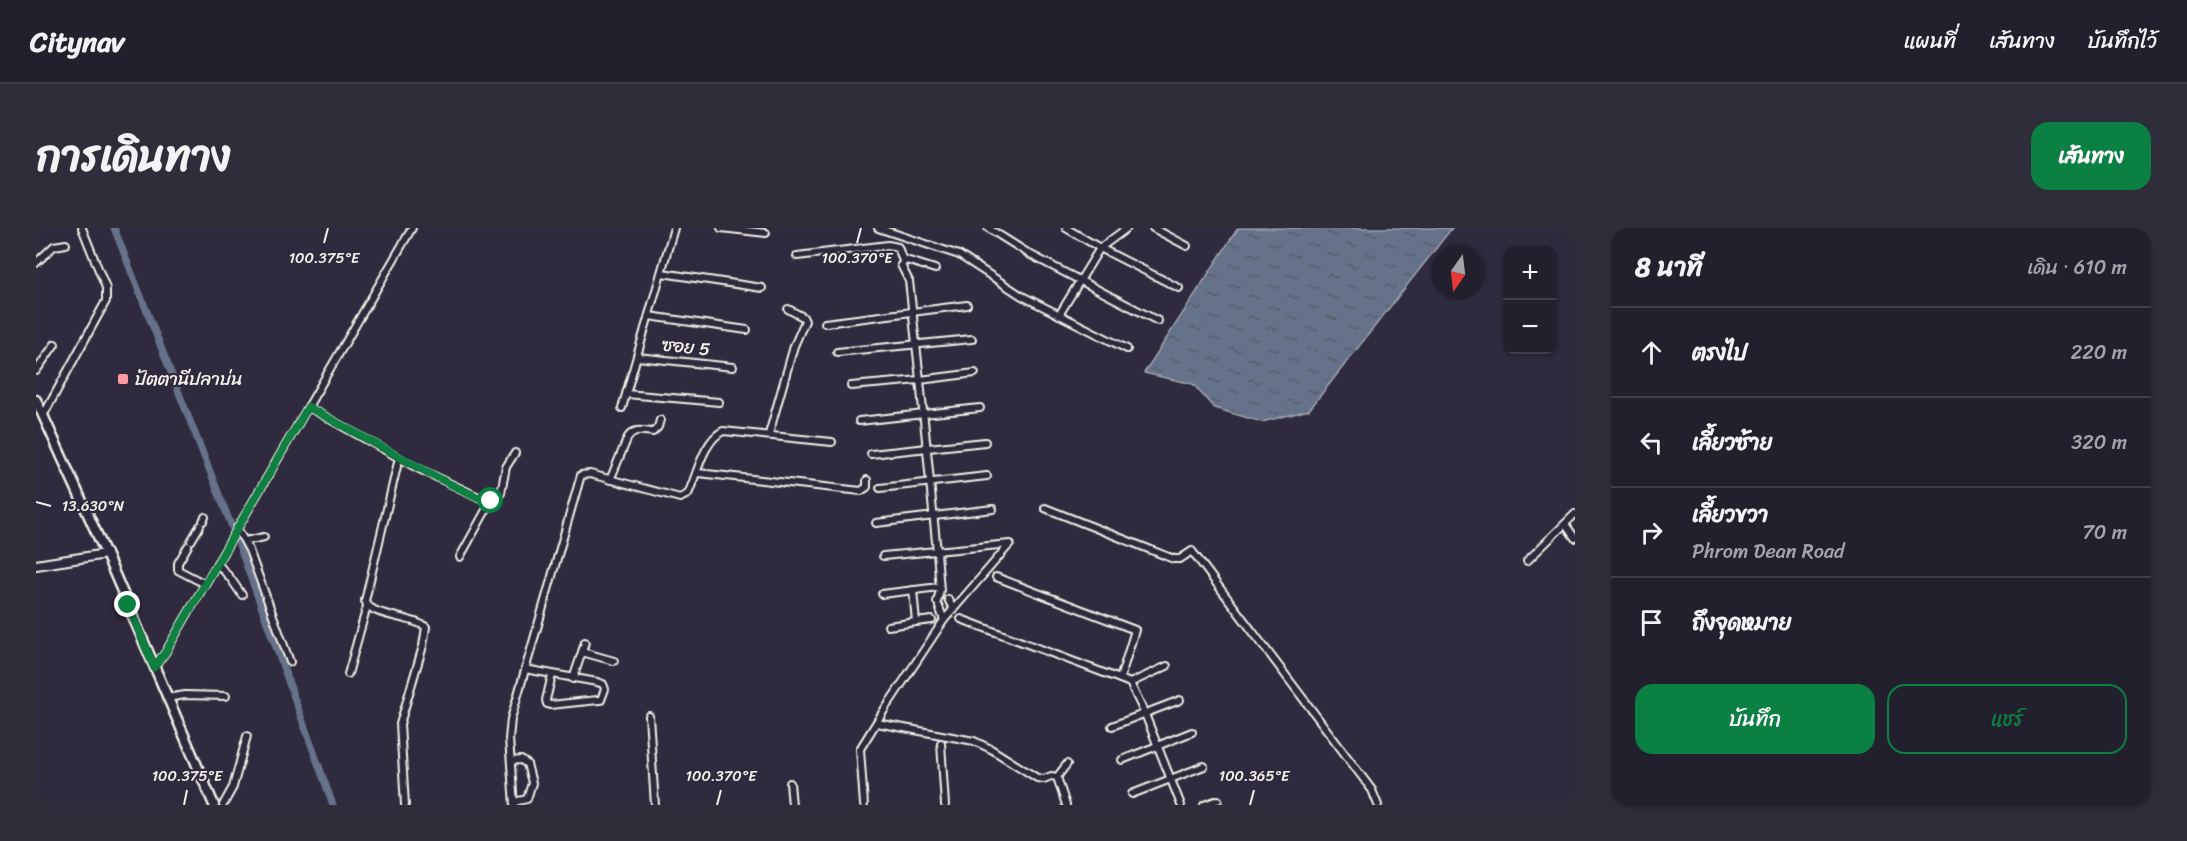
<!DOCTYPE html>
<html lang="th">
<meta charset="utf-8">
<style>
:root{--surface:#23202e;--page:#2f2d3a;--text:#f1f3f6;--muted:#a3a3aa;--line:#403e4a;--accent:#0b8043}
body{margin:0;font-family:Sriracha,"Playpen Sans Thai",sans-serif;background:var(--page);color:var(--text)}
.controls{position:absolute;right:18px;top:18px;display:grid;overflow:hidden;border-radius:12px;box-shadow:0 2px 4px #0004}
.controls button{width:54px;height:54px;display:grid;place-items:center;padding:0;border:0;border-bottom:2px solid var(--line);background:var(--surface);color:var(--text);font:30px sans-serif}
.compass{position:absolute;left:1395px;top:18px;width:54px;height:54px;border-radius:50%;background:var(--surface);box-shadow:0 2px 4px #0004;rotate:194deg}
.stop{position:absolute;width:18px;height:18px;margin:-14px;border:4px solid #0b8043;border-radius:50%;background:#fff}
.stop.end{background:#0b8043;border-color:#fff;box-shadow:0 2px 6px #0008}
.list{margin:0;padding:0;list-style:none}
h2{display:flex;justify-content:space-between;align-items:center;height:78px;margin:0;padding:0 24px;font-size:26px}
h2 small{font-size:20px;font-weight:400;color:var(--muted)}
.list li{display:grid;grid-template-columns:39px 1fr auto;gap:18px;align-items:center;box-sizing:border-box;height:90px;padding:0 24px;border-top:2px solid var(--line)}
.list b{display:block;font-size:22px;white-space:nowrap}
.list p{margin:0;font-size:20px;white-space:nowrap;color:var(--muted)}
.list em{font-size:20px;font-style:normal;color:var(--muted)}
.actions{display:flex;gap:12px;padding:18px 24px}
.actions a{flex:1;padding:14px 0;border:2px solid var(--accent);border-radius:18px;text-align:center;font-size:21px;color:var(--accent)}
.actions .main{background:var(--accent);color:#fff}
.icon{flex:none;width:33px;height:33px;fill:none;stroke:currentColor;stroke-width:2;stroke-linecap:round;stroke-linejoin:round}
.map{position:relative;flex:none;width:1539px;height:577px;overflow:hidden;border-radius:18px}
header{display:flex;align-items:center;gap:36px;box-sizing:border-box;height:84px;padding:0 30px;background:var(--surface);border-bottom:2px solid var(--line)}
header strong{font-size:28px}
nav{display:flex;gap:33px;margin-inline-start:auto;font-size:21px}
.intro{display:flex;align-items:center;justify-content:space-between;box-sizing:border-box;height:144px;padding:0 36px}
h1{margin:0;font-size:42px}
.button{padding:15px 27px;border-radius:18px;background:var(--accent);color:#fff;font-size:21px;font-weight:700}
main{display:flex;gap:36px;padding:0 36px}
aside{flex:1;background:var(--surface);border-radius:18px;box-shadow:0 2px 4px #0004}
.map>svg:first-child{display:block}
.water{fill:url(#water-ripples);stroke:#9fa5b0;stroke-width:1.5}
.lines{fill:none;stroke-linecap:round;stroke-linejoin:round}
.canal{stroke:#66728a;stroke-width:7}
.minor-casing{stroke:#f4f1e8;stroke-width:10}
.tertiary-casing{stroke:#f4f1e8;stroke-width:12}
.secondary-casing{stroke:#f4f1e8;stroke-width:13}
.minor{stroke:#2f2a3d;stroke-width:6}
.tertiary{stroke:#2f2a3d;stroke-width:8}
.secondary{stroke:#2f2a3d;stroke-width:8}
.route{stroke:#0b8043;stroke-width:8}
.ticks{fill:none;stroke:#f4f1e8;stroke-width:2}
.poi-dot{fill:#ff9aa2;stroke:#2f2a3d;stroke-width:2}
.labels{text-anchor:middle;stroke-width:4.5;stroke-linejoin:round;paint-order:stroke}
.street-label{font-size:18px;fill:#f4f1e8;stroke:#2f2a3d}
.poi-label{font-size:18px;fill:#f4f1e8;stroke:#2f2a3d;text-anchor:start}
.ticks-label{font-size:15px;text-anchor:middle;fill:#f4f1e8;stroke:#2f2a3d;stroke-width:4.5;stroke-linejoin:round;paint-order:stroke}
</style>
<header>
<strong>Citynav</strong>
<nav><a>แผนที่</a><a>เส้นทาง</a><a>บันทึกไว้</a></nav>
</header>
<div class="intro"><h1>การเดินทาง</h1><a class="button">เส้นทาง</a></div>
<main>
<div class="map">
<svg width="1539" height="577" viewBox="0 0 1539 577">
<defs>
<pattern id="water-ripples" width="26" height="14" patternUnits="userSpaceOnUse" patternTransform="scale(1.5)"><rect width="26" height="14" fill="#66728a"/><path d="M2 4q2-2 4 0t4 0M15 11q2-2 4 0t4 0" fill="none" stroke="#585d68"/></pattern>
</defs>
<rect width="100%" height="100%" fill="#2f2a3d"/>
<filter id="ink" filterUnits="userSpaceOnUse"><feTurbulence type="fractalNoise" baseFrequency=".0167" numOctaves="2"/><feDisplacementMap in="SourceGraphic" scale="12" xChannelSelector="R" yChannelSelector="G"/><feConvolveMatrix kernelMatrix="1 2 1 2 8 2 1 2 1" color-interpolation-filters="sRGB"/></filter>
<g filter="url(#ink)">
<polygon class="water" points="1202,0 1416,0 1273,182 1226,194 1178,180 1157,156 1108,145"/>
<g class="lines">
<g class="canal">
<polyline points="78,0 203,317 297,577"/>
<polyline points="1538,577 1539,577"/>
</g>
<g class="minor-casing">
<g id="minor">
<polyline points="685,0 730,5"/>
<polyline points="842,0 923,27 986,68 1091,121"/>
<polyline points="952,0 995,27 1122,93"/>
<polyline points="1030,0 1064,20 1143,60"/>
<polyline points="1117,0 1151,18"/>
<polyline points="761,28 852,17 862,19 867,33"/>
<polyline points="0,35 18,18 30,16"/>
<polyline points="899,41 870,32 865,37 873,53 884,152 901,324 904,362 901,374"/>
<polyline points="626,45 726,60"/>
<polyline points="1023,87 1064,20 1091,0"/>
<polyline points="613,88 711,102"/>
<polyline points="789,95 931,77"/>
<polyline points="801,124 936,111"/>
<polyline points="601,129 697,139"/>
<polyline points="0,143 19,116"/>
<polyline points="815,158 884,152 939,145"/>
<polyline points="590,166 683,174"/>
<polyline points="272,179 379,239 451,273 458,272 465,265 470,239 479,225"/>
<polyline points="586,180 638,0"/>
<polyline points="7,188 70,73 70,60 46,0"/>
<polyline points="823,193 944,180"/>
<polyline points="733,206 758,118 769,93 767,89 752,81"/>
<polyline points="835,226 949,214"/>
<path d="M363 230 329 373C335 389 376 388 390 399L387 418 364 496 369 577"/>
<polyline points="662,245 825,263 831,259 831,252"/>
<path d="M574 252 592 209C599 200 606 203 617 204L622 199 624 192"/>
<polyline points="844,260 951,248"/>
<polyline points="1009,280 1138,331 1144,331 1156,323 1336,562 1342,577"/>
<polyline points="167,293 169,289"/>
<polyline points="840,295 957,281"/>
<polyline points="1529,296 1539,310"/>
<polyline points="201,300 213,322 254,434"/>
<polyline points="155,313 164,298"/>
<polyline points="209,313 228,309"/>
<polyline points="152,318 142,335 142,342 169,356"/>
<polyline points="847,328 974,316"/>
<polyline points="424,329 455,273"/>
<polyline points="1491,333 1539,286"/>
<polyline points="181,335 195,351 206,367"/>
<polyline points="846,366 903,359"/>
<polyline points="912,371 917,381"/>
<polyline points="903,379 908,392"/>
<polyline points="925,391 1084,451 1099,402 960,349"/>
<polyline points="880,394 896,392"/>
<polyline points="852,398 880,394 877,362"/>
<polyline points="546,424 549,414"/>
<polyline points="118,439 129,425 376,0"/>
<polyline points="489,441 561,454 567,456 569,461 565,472 562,472 514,477 511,476 510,472 516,447"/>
<polyline points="312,446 331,378"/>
<polyline points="537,451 546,424 578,433"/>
<polyline points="1084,451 1094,455 1109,486 1145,577"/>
<polyline points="1094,455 1131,438"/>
<polyline points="131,470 149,467 190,468"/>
<polyline points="853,475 908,392 974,316"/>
<polyline points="613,488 619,577"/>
<polyline points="841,495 938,513 955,521 1001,550 1008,551 1015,548 1021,549"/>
<polyline points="1076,498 1144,472"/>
<polyline points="905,515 909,577"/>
<polyline points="1086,532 1156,504"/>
<polyline points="475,533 485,532 491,536 496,555 491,571 478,574"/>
<polyline points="1021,549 1030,577"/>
<polyline points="1021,549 1031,536"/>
<polyline points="754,555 756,577"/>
<polyline points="1096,566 1168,538"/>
<polyline points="187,577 197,559 211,508"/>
<path d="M478 577 473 511 475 491 545 247 554 246 644 270 652 266C661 247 667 213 687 203L796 214"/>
<polyline points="828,577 824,521 850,479"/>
<polyline points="1168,577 1182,572"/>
</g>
</g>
<g class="tertiary-casing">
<polyline id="tertiary" points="0,337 70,326"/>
</g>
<g class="secondary-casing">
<polyline id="secondary" points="0,172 70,326 178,577"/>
</g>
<use href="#minor" class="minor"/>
<use href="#tertiary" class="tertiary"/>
<use href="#secondary" class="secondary"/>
</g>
</g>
<g class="lines" filter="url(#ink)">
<polyline class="route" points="92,377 118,439 129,425 272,179 410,254 441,269 455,273"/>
</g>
<path class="ticks" d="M288 15 292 0M821 15 825 0M0 274 15 278M148 577 151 562M681 577 685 562M1214 577 1218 562"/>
<rect class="poi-dot" x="81" y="145" width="12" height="12" rx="3"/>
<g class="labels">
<g class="street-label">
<text transform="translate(650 119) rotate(6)" y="6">ซอย 5</text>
</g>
<g class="poi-label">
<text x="99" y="157">ปัตตานีปลาบ่น</text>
</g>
</g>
<g class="ticks-label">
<text x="288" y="35">100.375°E</text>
<text x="821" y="35">100.370°E</text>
<text x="57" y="283">13.630°N</text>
<text x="151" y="553">100.375°E</text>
<text x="685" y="553">100.370°E</text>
<text x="1218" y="553">100.365°E</text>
</g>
</svg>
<div class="controls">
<button>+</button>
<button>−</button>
</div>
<svg class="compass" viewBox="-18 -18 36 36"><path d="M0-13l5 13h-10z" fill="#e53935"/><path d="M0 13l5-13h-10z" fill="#a3a3aa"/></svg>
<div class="stop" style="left:455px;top:273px"></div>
<div class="stop end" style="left:92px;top:377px"></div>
</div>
<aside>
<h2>8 นาที<small>เดิน · 610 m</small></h2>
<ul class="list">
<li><svg class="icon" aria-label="ahead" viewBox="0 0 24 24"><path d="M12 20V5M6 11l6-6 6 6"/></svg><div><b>ตรงไป</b></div><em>220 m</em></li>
<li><svg class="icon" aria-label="left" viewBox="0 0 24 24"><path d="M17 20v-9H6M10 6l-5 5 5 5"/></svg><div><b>เลี้ยวซ้าย</b></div><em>320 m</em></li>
<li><svg class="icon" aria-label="right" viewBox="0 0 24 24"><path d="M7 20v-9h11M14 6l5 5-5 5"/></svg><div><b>เลี้ยวขวา</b><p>Phrom Dean Road</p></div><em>70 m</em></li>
<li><svg class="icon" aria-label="arrive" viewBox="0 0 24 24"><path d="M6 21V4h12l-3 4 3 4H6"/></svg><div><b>ถึงจุดหมาย</b></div></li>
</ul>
<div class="actions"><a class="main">บันทึก</a><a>แชร์</a></div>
</aside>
</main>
